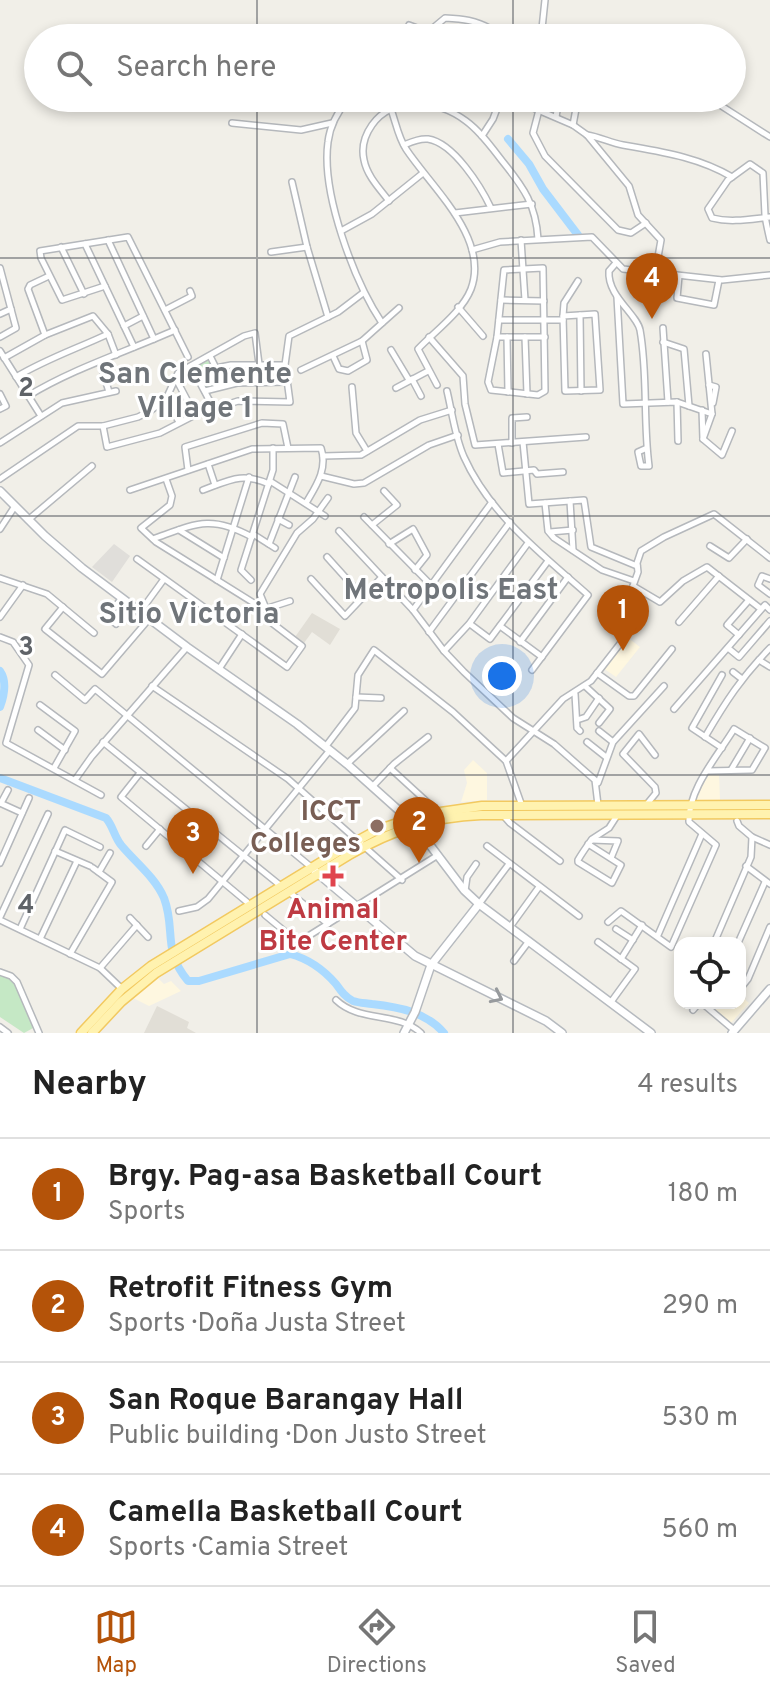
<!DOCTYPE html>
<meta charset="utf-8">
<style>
:root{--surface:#fff;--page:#f2f2f2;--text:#222;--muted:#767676;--line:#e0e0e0;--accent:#b45309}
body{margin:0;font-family:Overpass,sans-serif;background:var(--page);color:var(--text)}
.controls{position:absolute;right:24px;bottom:24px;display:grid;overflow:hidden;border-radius:16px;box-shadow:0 4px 12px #0003}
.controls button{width:72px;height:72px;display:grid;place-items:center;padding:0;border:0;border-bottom:2px solid var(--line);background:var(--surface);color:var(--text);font:40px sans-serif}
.you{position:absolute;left:502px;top:676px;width:28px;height:28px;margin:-20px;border:6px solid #fff;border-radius:50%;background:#1a73e8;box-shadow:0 0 0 12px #1a73e833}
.badge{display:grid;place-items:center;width:52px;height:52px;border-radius:50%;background:var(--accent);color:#fff;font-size:26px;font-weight:700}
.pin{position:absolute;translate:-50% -66px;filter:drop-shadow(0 2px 4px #0008)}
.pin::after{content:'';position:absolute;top:42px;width:28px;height:24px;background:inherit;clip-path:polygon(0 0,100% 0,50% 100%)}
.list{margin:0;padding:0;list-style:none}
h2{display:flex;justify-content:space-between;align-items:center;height:104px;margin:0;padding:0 32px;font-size:34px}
h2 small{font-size:26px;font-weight:400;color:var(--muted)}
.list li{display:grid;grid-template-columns:52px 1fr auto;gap:24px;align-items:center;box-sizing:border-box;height:112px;padding:0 32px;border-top:2px solid var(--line)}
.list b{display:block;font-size:30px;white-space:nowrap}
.list p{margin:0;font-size:26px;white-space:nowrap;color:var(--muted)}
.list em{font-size:26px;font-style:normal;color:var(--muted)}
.icon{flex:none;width:44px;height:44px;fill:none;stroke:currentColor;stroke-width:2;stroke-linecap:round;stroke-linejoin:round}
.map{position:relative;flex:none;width:770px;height:1033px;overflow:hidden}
.search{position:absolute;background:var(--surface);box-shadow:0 4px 12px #0003;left:24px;right:24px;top:24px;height:88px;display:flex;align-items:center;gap:20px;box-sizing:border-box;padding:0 28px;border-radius:44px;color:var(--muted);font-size:30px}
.sheet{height:552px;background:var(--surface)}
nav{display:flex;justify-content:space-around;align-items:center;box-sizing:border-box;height:112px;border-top:2px solid var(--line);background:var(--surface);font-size:22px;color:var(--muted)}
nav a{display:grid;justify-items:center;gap:4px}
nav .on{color:var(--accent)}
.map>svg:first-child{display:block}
.commercial{fill:#fef7e0}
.industrial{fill:#e0deda}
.education{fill:#e1ded6}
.green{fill:#c5e8c5}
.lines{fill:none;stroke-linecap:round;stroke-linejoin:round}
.river{stroke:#aadaff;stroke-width:8}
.street-casing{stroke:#b5b8bc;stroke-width:8}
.secondary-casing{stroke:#b6babf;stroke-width:10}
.primary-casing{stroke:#f2c960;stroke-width:11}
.street{stroke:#fff;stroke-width:5}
.secondary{stroke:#fff;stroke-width:7}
.primary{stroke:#fff2af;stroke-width:8}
.oneway{stroke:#979a9d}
.grid{fill:none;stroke:#5f6368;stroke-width:2;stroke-opacity:0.55}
.education-dot{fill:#8d6e63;stroke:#fff;stroke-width:3}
.health-dot{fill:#e0444e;stroke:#fff;stroke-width:3}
.labels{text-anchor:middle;stroke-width:6;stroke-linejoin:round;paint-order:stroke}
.education-label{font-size:28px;font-weight:bold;fill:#785e54;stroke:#fff;text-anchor:end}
.health-label{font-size:28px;font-weight:bold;fill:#be3a42;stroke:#fff}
.neighbourhood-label{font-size:30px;font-weight:bold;fill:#70757a;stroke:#fff}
.grid-label{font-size:26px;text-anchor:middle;font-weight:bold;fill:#5f6368;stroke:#fff;stroke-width:6;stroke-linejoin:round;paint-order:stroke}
</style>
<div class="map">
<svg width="770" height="1033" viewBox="0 0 770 1033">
<rect width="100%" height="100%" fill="#f1efe8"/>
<g class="commercial">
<polygon points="627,637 640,647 616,677 603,668"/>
<polygon points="473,760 487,773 487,800 461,802 467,783 464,770"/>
<polygon points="710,773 719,773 720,800 694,800"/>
<polygon points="158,978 164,984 171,981 181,991 149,1006 133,998"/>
<polygon points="740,995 749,1003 731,1023 711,1006 713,1003 740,1003"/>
</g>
<polygon class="industrial" points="114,544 130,556 112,582 92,567"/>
<g class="education">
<polygon points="312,613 340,629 330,645 312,632 304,643 295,637"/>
<polygon points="157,1006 189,1022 187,1028 196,1033 144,1033"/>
</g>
<g class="green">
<polygon points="207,360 215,369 236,366 237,379 205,388 193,367"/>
<polygon points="0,974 11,977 16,983 35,1027 24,1033 0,1017"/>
</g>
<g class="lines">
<g class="river">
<polyline points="508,139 529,164 543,189 578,235"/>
<path d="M0 671C7 681 4 696 0 707"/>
<path d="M0 778 106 818C113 826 114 836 121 845 135 862 155 877 164 898 176 930 162 950 188 981H199L290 954C309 959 323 969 336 984 341 991 345 997 353 1001 359 1003 365 1003 372 1004 399 1007 426 1012 444 1033"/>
</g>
<g class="street-casing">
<g id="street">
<polyline points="409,25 444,38"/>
<path d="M427 33 445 18C463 19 475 20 491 29L492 38"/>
<polyline points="541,38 545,0"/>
<polyline points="569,38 572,34 578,38"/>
<path d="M349 98C338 111 330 124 328 142 321 193 354 281 382 323"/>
<path d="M386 98C395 114 396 134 406 149 431 187 490 238 471 289 462 312 434 332 418 349L437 385"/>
<polyline points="510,98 573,125 587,135 629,186 638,215 661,240 655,274"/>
<polyline points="542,98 544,111"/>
<polyline points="709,98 770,137"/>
<polyline points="289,104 297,105 303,98"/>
<polyline points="539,110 533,133 545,156 618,230 631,233 646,223"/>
<polyline points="556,117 559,98"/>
<polyline points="232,123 301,130 332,123"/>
<polyline points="573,125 578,98"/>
<path d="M587 135C600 137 611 143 623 145 662 152 698 157 732 177"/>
<polyline points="482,136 493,119 501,98"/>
<path d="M404 145C411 142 419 138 428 139 454 143 481 187 491 208"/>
<polyline points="292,182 307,247 328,317"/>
<path d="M389 201C380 189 367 176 364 160 361 147 365 135 372 125 394 95 438 100 466 121 481 132 492 148 503 162 524 188 536 205 538 239"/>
<polyline points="455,213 532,204"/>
<path d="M770 217C751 219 731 223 712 218L708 209 728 180 750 164 763 173 765 215C766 223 768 231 770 240"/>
<polyline points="341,231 372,214 423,173"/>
<polyline points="108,240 154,339"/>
<polyline points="521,240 525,300"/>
<polyline points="85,244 134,347"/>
<polyline points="61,247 84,294"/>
<polyline points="472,250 500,242 592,237 623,269 722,280 770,275"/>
<polyline points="271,252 307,247"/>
<path d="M616 263 609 271C607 296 637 314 640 330 648 374 643 421 649 466H641L638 452 647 448"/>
<polyline points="0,268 16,328 0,337"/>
<polygon points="543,268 545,391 538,395 491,390 488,382 497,337 504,270"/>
<polyline points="679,276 677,298 714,305 719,280"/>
<polyline points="105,286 62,300 41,258 40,251 128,237 188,357"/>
<polyline points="617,297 623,404 677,402 712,414"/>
<polyline points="501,300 544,301"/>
<polyline points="458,307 483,336"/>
<polyline points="165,310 192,296 190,291"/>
<polyline points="0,314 11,309"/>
<polygon points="595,314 600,390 565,391 563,316"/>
<polyline points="580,315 581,391"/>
<polyline points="563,316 564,303 578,281"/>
<polyline points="499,320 563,320"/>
<polyline points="124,326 143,316"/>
<polyline points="663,328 668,402"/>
<polyline points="45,335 28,289 30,285 49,276"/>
<polyline points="429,337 463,376 465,404 475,445 586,437"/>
<polyline points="497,337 545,337"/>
<polyline points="507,337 508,392"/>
<polyline points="525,337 527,394"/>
<polyline points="663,342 684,349 689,406"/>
<polyline points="391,350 409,380"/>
<polyline points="0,351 41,416"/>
<polyline points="210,356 216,368 231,365 285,365"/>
<polyline points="333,356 339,369 348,371 367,360 362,341"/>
<polyline points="4,358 45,335 93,316 108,334 116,355"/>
<polyline points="100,362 109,392"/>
<polyline points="191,366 214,409"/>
<polyline points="301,370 362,341 399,308"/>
<path d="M16 377C46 359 76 349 108 334"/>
<polyline points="175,377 195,415"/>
<polyline points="412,379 421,396"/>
<polyline points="709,385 716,387 713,403"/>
<polyline points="352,387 356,433 367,451"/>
<polyline points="396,388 428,371"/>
<polyline points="205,391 237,383 286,382"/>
<path d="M447 391C452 412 455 437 464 457 490 515 543 555 588 595L532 670"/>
<polyline points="0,394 6,406 0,409"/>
<path d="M28 396C74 368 126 352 175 330"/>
<polyline points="166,399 179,422"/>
<polyline points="677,402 678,441"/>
<polyline points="702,410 703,439 722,455 732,431"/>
<polyline points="103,426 107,447 160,433 195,415 238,401 290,402 285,365 289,336 338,312 363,293"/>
<polyline points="703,439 712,414 706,354"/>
<polyline points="523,442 529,504 584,500 591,547 637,566"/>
<polyline points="0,443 62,403 116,391"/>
<polyline points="512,443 512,418 527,417"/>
<polyline points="498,444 503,473 534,470 537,474 563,472"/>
<polyline points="323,456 361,455 420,420 452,410"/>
<polyline points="208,464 215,485"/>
<polyline points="188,470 185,447 262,423 283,424 288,448"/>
<polyline points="321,476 354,484 364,483 429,445 458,435"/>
<polyline points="0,479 78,426 103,426 138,417 150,411 166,399 178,373 244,336 255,333 259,364"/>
<polyline points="166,479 172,496 170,505 141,528 156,542 257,605"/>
<polyline points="270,481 325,516"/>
<path d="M130 490 252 449 321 448C328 469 316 486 306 503"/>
<path d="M203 490C230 480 242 472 269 484"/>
<polyline points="570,501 573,550"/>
<polyline points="545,503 548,531 554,538 602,570 634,581"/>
<polyline points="364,517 431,585"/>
<polyline points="278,519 289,525"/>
<polyline points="28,520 92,466"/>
<polyline points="372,525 397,505 384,491"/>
<polyline points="0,529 15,506"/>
<polyline points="179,530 224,558"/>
<polyline points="339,531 413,610 444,651 464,672 513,718 554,744 595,780 598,805"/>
<polyline points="550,532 573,530"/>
<polyline points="253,534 275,548"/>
<path d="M153 539C195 524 210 514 252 537"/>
<polyline points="269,544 295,477"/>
<polyline points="389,544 413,529 427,555 415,570"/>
<polyline points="710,546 729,558 747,539"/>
<polyline points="327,557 363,597"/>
<polyline points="137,559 287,667 302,646 272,623 260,594 297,533 313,519 328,498"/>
<polyline points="0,578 47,594 94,633"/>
<polyline points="311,579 345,616 382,577"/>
<polyline points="770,579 762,576 758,585 770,594"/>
<polyline points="217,580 249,477"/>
<polyline points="251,580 241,570 273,470 273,448"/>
<polyline points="633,586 660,602 683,581 707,567 761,609"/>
<polyline points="122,598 107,616 116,624 131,605"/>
<polyline points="63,607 45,629 102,674 149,619"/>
<polyline points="265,609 290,601"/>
<polyline points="413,610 492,502"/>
<polyline points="140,612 164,579"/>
<polyline points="0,617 23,585"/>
<polyline points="679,622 719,576"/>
<polyline points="470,624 490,639 548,561"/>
<polyline points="500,626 542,657"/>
<polyline points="429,632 510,522"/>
<polyline points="739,635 727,625 749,600"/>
<polyline points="0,637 13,642 29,665 6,743 101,795"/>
<polyline points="520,642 568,577"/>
<polyline points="728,648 739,657 770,621"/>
<polyline points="444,651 469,624 528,543"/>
<polyline points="759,660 770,667"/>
<polyline points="219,669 242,634"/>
<polyline points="733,672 742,679"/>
<polyline points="597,673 629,696 634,696 672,649"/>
<polyline points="55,675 85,700 95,689 311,867"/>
<polyline points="152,686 288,779 402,880"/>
<polyline points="585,686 610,709 599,723"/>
<polyline points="575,694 577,728 580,731"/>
<polyline points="356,697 381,698"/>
<polyline points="40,705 75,731 54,768"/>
<polyline points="674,709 765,605 770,610"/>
<polyline points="577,720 586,717 599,698"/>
<polyline points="38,730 65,750"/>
<polyline points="599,731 613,742"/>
<path d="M705 737C726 701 741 678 770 648"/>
<polyline points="103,742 281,886"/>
<polyline points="587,742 606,757"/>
<polyline points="326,746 355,708 358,675 374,650 453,712 506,761 522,806"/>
<polyline points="722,748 692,728 722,675"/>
<polyline points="506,761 563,699 591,681 626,636 626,622 634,608 633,586 638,572 637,563 641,551 664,537 714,514 770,558"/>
<polyline points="347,764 404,711"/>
<polyline points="390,768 437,811"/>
<polyline points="731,770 750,738"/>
<polyline points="140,773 121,797 247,902"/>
<polyline points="75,780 92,756 187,647"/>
<polyline points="598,783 613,742 664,686"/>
<polyline points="372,787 394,764 428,737"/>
<polyline points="0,803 22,813"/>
<polyline points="1,803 8,790"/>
<polyline points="647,804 656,793 655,787 623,754 639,734 655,755"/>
<polyline points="503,815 510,823 560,861"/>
<polyline points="752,837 770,845"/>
<polyline points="592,840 618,841 611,858"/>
<path d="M588 844 621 865 612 883 578 862V860C582 853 587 846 592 839L609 828 618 814"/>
<polyline points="146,846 160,829"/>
<polyline points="487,846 579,916"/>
<polyline points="55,851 90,866"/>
<polyline points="0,863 29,798"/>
<polyline points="746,866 770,884"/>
<polyline points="99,872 110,853"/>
<polyline points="465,891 467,877 476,864"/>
<polyline points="289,892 328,924"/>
<polyline points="479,904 509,864"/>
<polyline points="179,911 197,907 208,899 330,750"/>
<polyline points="265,915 294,939 302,940 438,855"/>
<polyline points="0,917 48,814"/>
<polyline points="130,918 148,937"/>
<polyline points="0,920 100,968 122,989"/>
<path d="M608 922 621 911 671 947 716 845 689 822C688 789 717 757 734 729L765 748 752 770 708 771"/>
<polyline points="510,927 539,887"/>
<polyline points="20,929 65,830 100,847"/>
<polyline points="616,929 633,940"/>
<polyline points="658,935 702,834"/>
<polyline points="40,939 77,861"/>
<polyline points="598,942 635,969 611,1002"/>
<polyline points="714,943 751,857 752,837 739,826 737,821"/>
<polyline points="738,943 765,882"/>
<polyline points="70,954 112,882 93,868"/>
<polyline points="621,959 642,925"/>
<polyline points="514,961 529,941"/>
<polyline points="100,968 137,925"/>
<polyline points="0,972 11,976 17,982 39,1033"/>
<polyline points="740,989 748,979 770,927"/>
<polyline points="679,993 680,992"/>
<path d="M336 1000C360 1023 397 1011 421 1033"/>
<polyline points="702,1003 734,1030"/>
<polyline points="693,1010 699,1003"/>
<polyline points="0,1027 8,1033"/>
</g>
</g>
<g class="secondary-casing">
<g id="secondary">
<polyline points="0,491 45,536 82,568 187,647 297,724 347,764 414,824 464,890 479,904 651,1033"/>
<polyline points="315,871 415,956 546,1021 562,1033"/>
<polyline points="404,1033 415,1012 431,965 479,904"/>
<polyline points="732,1033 770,989"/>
</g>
</g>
<g class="primary-casing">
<g id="primary">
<polyline points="81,1033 122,989 151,966 344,848 377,830 420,815 482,806 770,805"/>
<path d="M92 1033 121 1002 156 973 349 855C392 830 432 817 481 815L770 814"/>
</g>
</g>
<use href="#street" class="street"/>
<use href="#secondary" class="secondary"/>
<use href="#primary" class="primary"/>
</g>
<defs><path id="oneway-chevron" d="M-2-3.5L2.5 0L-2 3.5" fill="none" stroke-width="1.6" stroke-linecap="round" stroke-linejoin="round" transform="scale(2)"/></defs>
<use class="oneway" href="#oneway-chevron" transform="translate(497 997) rotate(26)"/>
<path class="grid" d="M257 0V38M513 0V38M257 98V1033M513 98V1033M0 258H770M0 516H770M0 775H770"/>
<circle class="education-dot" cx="377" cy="826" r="8"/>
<path class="health-dot" d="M329 864h8v8h8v8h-8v8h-8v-8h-8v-8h8z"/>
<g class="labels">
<g class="education-label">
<text x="361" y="820">ICCT<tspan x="361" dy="32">Colleges</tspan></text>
</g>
<g class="health-label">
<text x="333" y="918">Animal<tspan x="333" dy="32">Bite Center</tspan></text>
</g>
<g class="neighbourhood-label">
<text x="195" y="383">San Clemente<tspan x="195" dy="34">Village 1</tspan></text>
<text x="451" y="599">Metropolis East</text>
<text x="189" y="623">Sitio Victoria</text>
</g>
</g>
<g class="grid-label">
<text x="26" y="396">2</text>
<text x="26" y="655">3</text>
<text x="26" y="913">4</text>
</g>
</svg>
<div class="controls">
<button><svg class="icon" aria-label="locate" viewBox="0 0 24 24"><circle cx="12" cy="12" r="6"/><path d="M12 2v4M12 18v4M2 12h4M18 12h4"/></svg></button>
</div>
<div class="you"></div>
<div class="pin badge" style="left:623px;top:651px">1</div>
<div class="pin badge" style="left:419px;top:863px">2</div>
<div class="pin badge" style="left:193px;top:874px">3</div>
<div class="pin badge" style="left:652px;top:319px">4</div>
<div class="search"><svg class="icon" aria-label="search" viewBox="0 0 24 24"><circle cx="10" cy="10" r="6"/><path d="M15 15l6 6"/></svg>Search here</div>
</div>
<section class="sheet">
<h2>Nearby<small>4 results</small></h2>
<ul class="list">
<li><span class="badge">1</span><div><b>Brgy. Pag-asa Basketball Court</b><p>Sports</p></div><em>180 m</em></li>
<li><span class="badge">2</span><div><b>Retrofit Fitness Gym</b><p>Sports · Doña Justa Street</p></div><em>290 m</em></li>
<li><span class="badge">3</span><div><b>San Roque Barangay Hall</b><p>Public building · Don Justo Street</p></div><em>530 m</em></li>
<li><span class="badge">4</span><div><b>Camella Basketball Court</b><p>Sports · Camia Street</p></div><em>560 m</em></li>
</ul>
</section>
<nav>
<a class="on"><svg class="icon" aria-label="map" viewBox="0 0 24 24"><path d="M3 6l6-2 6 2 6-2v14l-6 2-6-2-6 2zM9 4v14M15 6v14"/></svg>Map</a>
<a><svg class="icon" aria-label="directions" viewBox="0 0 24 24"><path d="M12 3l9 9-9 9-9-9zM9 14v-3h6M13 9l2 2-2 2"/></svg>Directions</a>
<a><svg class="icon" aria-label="saved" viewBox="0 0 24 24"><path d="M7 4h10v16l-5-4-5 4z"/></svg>Saved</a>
</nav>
